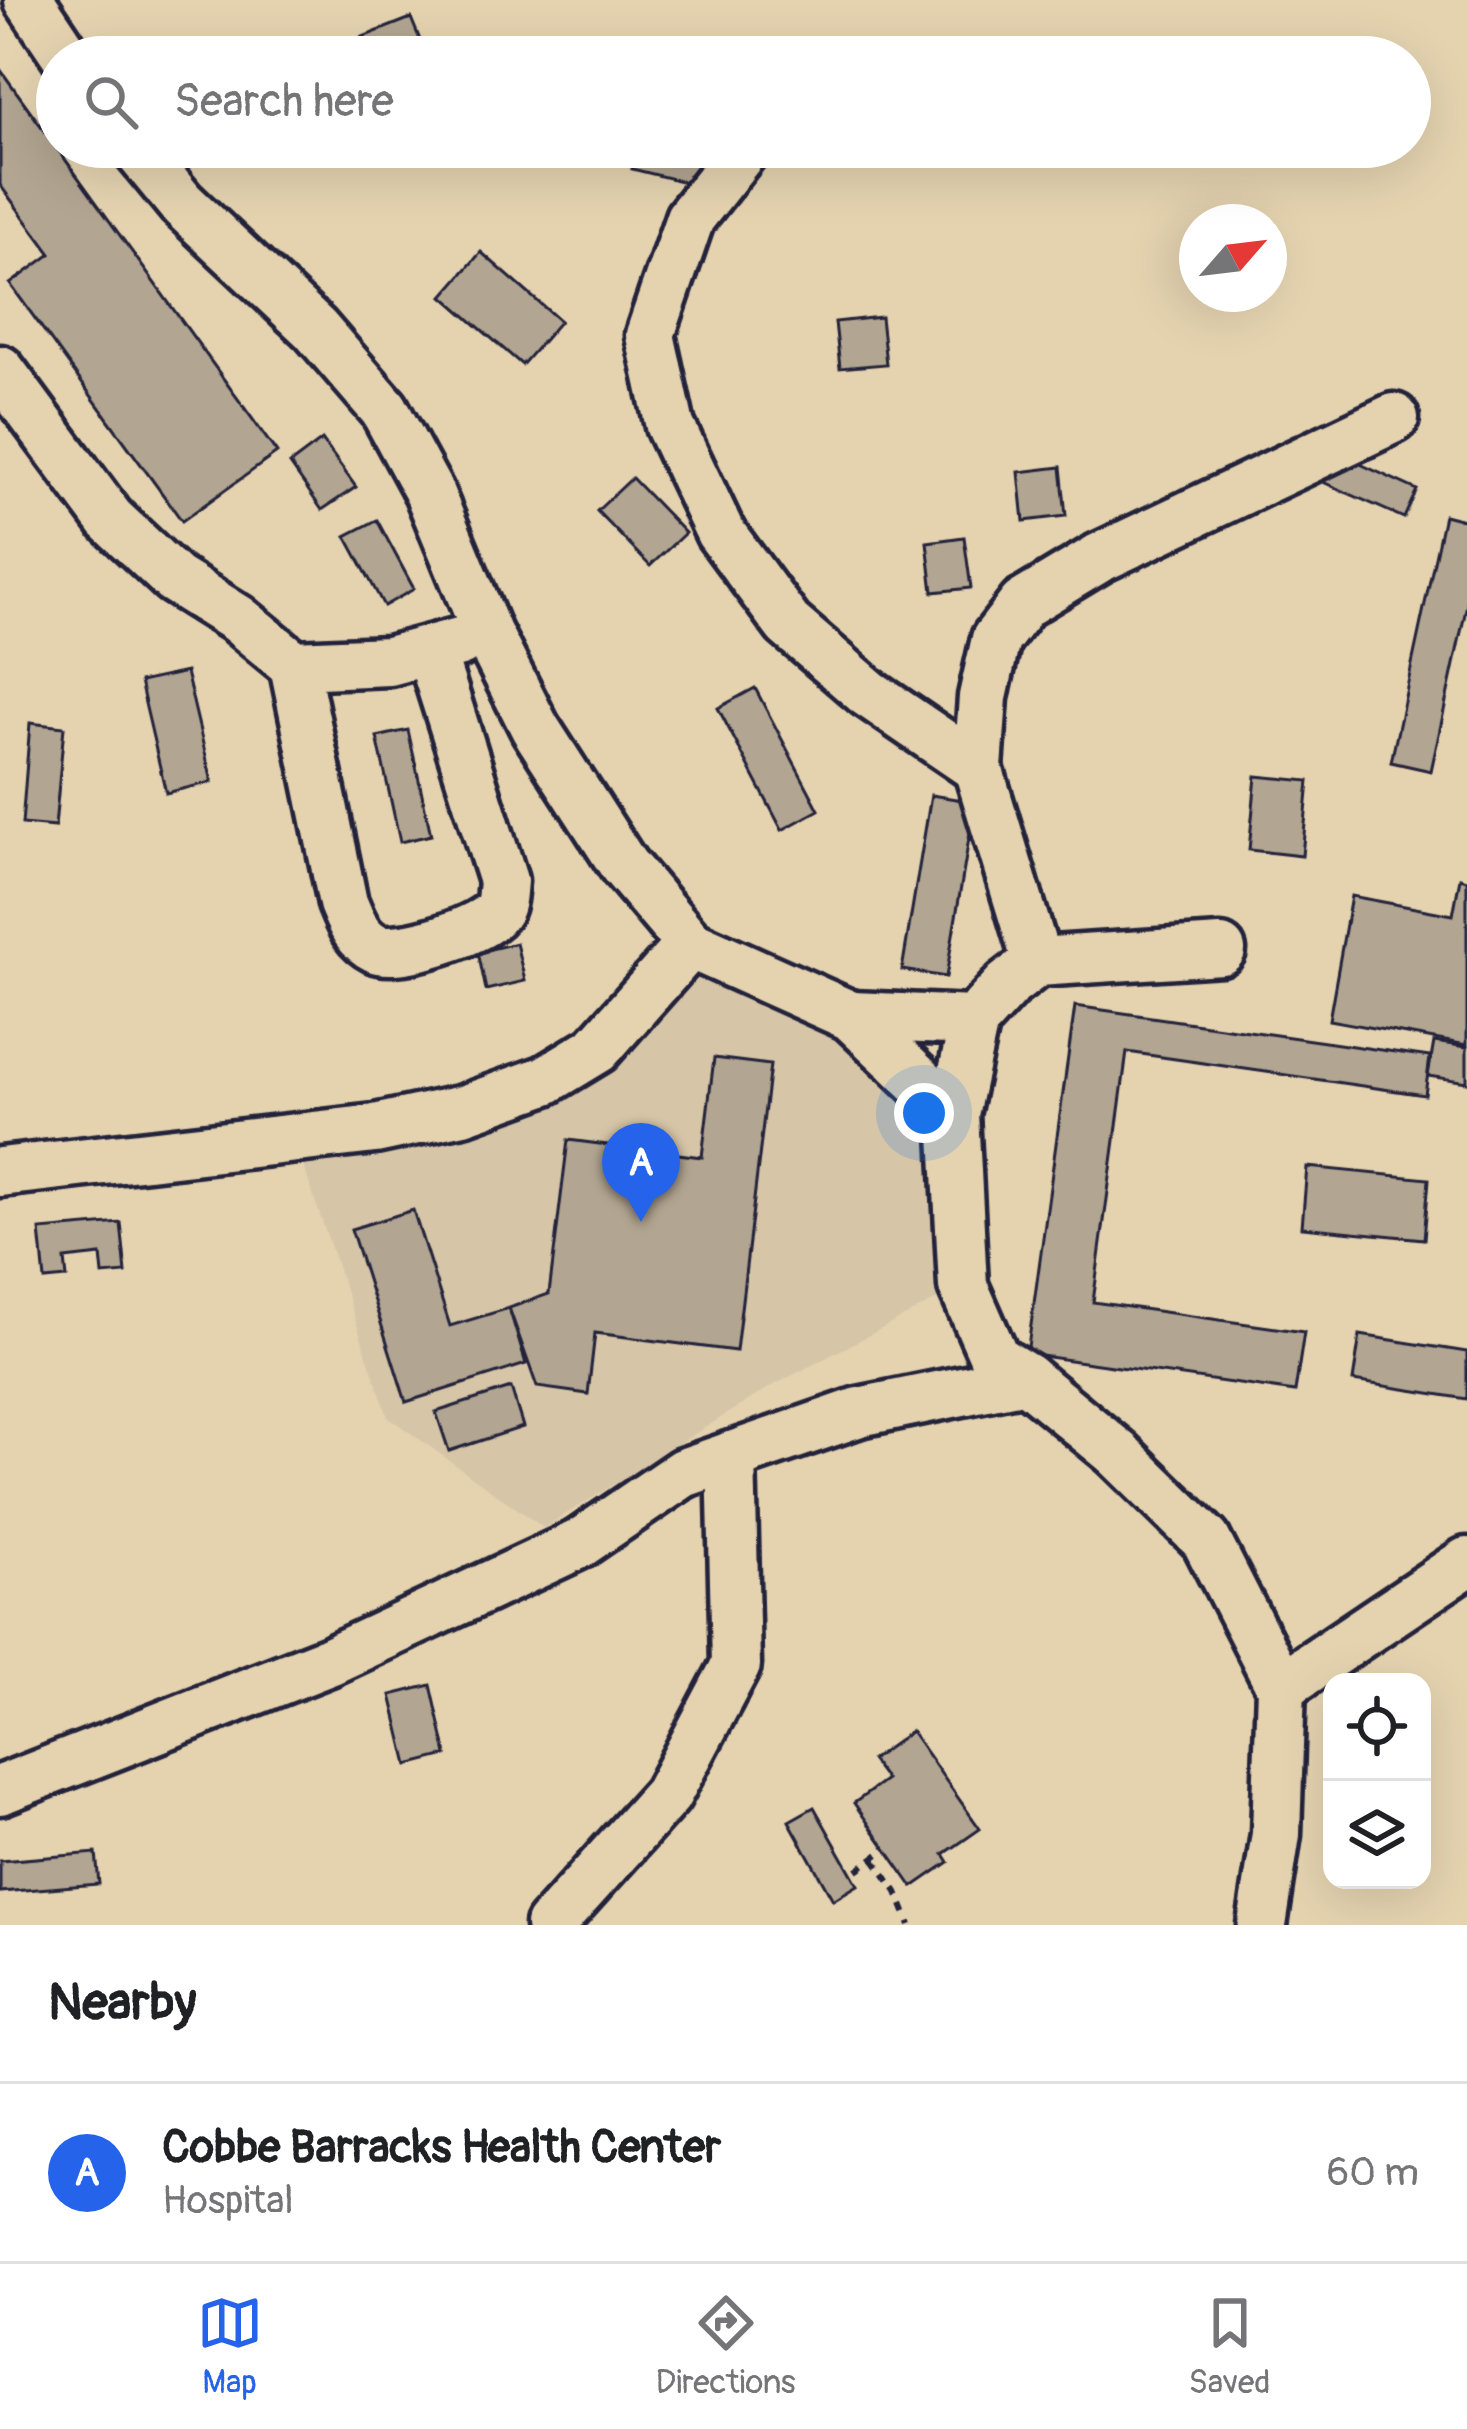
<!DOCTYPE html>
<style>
:root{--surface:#fff;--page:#f6f6f6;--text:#202124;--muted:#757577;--line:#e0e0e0;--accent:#2563eb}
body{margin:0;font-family:Pangolin,sans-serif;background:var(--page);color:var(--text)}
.controls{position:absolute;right:36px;bottom:36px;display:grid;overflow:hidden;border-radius:24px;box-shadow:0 12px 48px #0002}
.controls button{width:108px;height:108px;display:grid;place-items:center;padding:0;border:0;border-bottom:3px solid var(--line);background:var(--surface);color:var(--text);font:60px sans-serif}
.compass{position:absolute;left:1179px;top:204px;width:108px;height:108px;border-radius:50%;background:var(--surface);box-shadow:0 12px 48px #0002;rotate:62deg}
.you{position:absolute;left:924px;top:1113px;width:42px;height:42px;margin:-30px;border:9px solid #fff;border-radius:50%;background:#1a73e8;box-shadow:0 0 0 18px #1a73e833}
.badge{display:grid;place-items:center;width:78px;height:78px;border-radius:50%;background:var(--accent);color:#fff;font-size:39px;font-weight:700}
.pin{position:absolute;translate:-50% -99px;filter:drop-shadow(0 3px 6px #0008)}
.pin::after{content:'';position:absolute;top:63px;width:42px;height:36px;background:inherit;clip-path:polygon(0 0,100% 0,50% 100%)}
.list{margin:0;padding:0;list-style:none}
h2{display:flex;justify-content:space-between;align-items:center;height:156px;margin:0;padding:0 48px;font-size:51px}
h2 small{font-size:39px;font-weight:400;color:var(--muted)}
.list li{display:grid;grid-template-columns:78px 1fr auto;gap:36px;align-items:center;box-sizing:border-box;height:180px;padding:0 48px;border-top:3px solid var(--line)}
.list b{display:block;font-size:45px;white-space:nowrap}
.list p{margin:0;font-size:39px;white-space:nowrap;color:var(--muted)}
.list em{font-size:39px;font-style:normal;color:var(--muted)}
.icon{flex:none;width:66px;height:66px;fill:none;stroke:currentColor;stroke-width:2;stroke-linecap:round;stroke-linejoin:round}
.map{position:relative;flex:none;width:1467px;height:1925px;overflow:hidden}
.search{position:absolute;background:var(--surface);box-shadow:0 12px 48px #0002;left:36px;right:36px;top:36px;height:132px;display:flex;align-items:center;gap:30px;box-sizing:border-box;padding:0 42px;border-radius:66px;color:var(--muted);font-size:45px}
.sheet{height:336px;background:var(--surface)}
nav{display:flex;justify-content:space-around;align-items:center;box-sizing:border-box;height:168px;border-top:3px solid var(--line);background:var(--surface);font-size:33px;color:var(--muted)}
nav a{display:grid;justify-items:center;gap:6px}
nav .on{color:var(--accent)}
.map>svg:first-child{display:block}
.built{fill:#d6c5a7}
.building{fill:#b2a591;stroke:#22223b;stroke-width:3}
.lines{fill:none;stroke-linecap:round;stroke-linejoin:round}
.minor-casing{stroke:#22223b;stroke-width:57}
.path{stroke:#22223b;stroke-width:6;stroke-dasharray:9 9;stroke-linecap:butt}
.minor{stroke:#e5d3b0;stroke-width:48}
</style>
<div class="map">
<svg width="1467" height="1925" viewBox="0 0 1467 1925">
<rect width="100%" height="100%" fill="#e5d3b0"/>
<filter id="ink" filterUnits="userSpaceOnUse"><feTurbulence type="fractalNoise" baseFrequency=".00833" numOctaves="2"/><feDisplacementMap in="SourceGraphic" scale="24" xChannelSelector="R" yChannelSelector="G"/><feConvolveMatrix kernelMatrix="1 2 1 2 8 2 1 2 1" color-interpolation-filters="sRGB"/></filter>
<g filter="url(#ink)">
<polygon class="built" points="690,944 851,1016 954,1114 963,1286 772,1386 544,1528 388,1417 301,1159 546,1080"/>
<g class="building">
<polygon points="411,18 427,57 368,57 360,38"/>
<polygon points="0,69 277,453 182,521 10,284 51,254 0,185"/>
<polygon points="638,147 702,147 693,184 632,169"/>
<polygon points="481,252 560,321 522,365 443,296"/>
<polygon points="881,317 886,364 840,368 835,322"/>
<polygon points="322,440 356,487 322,510 290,464"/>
<polygon points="1336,453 1417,490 1404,518 1323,482"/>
<polygon points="1061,467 1066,516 1024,521 1019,472"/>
<polygon points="632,478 685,533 650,566 597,511"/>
<polygon points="1444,515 1467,521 1467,604 1431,771 1391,762"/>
<polygon points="377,520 414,589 384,606 346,536"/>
<polygon points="964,537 971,588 933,592 927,542"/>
<polygon points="186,672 212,782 166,793 140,682"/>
<polygon points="755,688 819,810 782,830 718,708"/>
<polygon points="30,723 64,727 55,827 22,824"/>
<polygon points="408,730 431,835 400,842 377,737"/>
<polygon points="1256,776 1309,781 1302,856 1249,850"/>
<polygon points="931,795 975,802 946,977 902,970"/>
<polygon points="1460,878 1467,880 1467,1045 1329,1020 1351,896 1453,915"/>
<polygon points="516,943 525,981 486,990 478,952"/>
<polygon points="1075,1006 1430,1057 1425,1095 1127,1052 1093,1302 1304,1332 1295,1392 1027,1354"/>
<polygon points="1434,1042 1467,1047 1467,1082 1428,1076"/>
<polygon points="714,1058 770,1065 736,1351 595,1333 588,1394 537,1387 509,1308 549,1294 568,1140 702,1157"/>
<polygon points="1307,1167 1429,1179 1424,1239 1302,1227"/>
<polygon points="413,1210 450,1326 509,1308 526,1364 406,1402 351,1229"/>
<polygon points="121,1223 126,1273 103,1275 101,1255 65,1259 67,1278 45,1280 40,1230"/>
<polygon points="1360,1335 1467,1352 1467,1399 1353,1381"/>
<polygon points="511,1388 523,1427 449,1451 436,1412"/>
<polygon points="431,1685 447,1755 408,1765 391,1695"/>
<polygon points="911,1731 980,1829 944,1854 949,1862 913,1887 854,1803 886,1780 871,1760"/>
<polygon points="814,1807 858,1885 833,1900 789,1821"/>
<polygon points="96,1853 99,1884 0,1892 0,1861"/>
</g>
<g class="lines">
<g class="minor-casing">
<g id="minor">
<polyline points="29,0 67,57"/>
<polyline points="135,147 181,203 315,329 384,409 429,492 487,633 535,728 624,866 690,944 851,1016 954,1114"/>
<polyline points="742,152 690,218 650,335 670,426 720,532 788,624 868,693 978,768"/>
<polyline points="0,370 110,519 174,579 238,619 294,665 389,661 460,642"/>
<path d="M294 665 343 903C351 922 356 938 376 948 397 958 487 930 498 909 502 902 502 889 503 881L431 653"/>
<polyline points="1221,950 1037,962 1007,985 974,1021 954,1114 963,1286 995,1359 1026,1378 1117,1453 1206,1540 1281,1687 1276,1834 1262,1925"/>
<polyline points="1037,962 978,768 983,697 996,639 1023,604 1099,558 1394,418"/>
<polyline points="851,1016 974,1021"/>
<polyline points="0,1172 375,1129 463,1110 546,1080 597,1049 690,944"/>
<polyline points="1281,1687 1467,1562"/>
<polyline points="0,1790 329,1661 579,1544 683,1473 859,1412 1026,1378"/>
<polyline points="550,1925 667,1795 736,1665 731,1456"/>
</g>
</g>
<g class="path">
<polyline points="874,1859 897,1892 910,1925"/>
<polyline points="857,1870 885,1850"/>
</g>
<use href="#minor" class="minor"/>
</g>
</g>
</svg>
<div class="controls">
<button><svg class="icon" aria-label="locate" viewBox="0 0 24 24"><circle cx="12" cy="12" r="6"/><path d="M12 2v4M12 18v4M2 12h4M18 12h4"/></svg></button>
<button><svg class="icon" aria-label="layers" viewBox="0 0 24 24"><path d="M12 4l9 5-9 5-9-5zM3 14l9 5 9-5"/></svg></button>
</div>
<svg class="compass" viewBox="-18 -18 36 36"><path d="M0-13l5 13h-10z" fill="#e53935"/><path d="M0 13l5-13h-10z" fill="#757577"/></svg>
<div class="you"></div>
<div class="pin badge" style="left:641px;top:1222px">A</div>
<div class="search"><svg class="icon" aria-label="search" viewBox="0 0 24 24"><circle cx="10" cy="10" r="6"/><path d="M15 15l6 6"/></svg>Search here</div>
</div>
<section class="sheet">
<h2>Nearby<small></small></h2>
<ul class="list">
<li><span class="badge">A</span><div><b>Cobbe Barracks Health Center</b><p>Hospital</p></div><em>60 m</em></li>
</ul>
</section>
<nav>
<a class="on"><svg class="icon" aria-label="map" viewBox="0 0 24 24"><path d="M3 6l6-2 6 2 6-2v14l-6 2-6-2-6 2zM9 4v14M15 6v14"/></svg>Map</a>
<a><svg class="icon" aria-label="directions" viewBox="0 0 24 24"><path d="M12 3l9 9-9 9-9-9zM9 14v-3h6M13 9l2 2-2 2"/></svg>Directions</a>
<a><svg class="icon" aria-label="saved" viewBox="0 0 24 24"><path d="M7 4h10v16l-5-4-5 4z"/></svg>Saved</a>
</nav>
